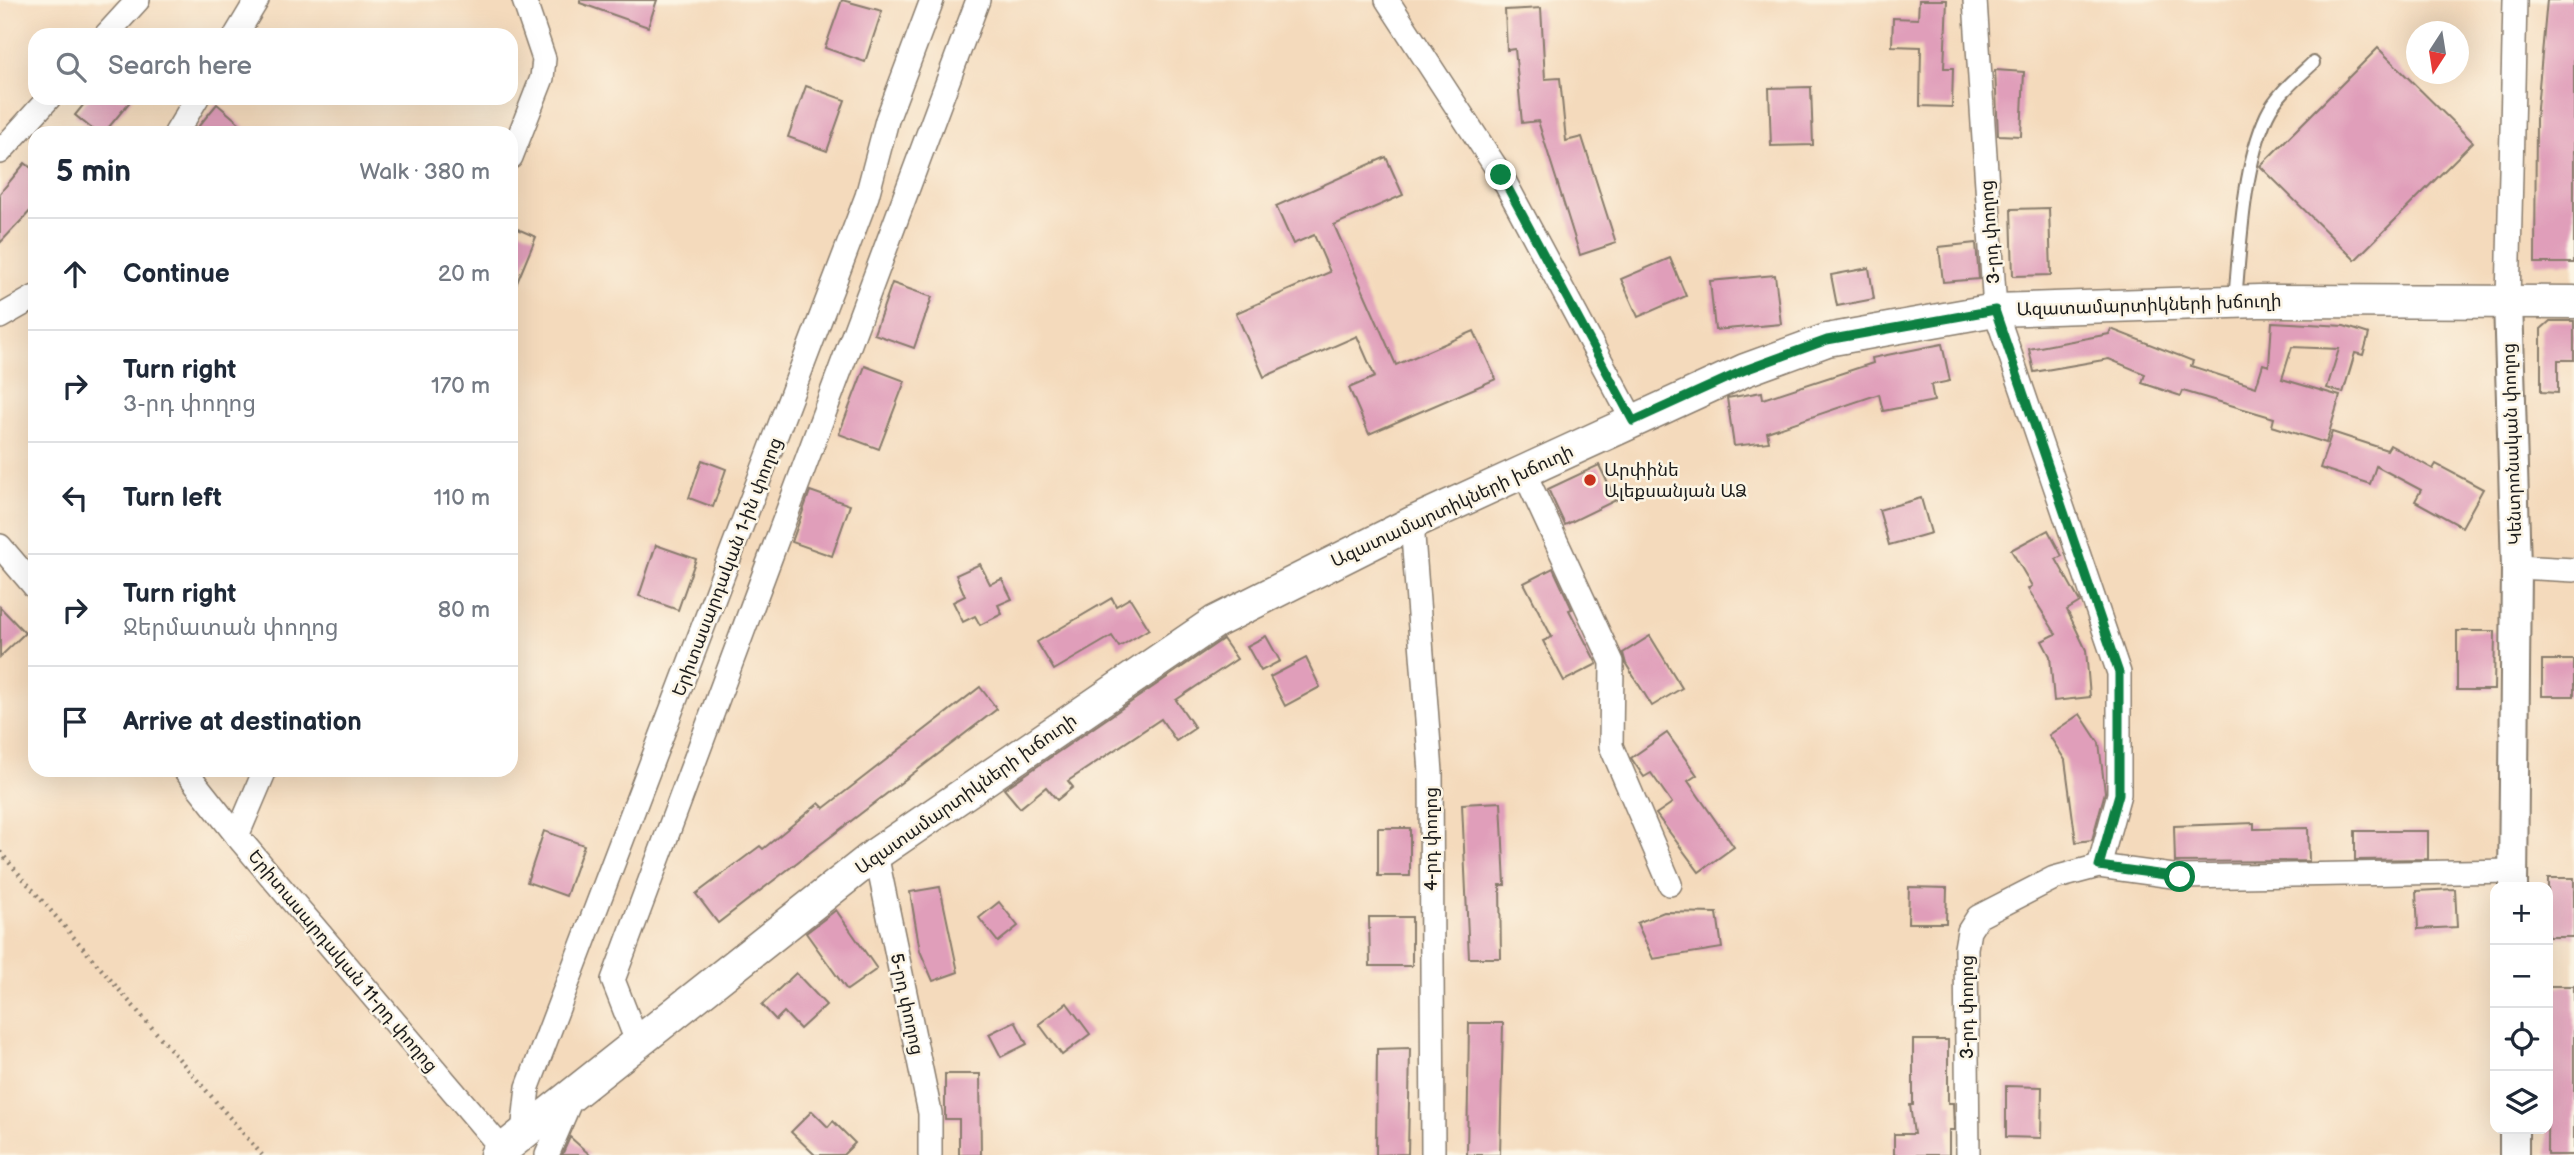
<!DOCTYPE html>
<meta charset="utf-8">
<style>
:root{--surface:#fff;--page:#f2f2f3;--text:#1f2937;--muted:#747a83;--line:#e0e1e3}
body{margin:0;font-family:"Balsamiq Sans","Noto Sans Armenian",sans-serif;background:var(--page);color:var(--text)}
.controls{position:absolute;right:21px;bottom:21px;display:grid;overflow:hidden;border-radius:14px;box-shadow:0 7px 28px #0002}
.controls button{width:63px;height:63px;display:grid;place-items:center;padding:0;border:0;border-bottom:2px solid var(--line);background:var(--surface);color:var(--text);font:35px sans-serif}
.compass{position:absolute;left:2406px;top:21px;width:63px;height:63px;border-radius:50%;background:var(--surface);box-shadow:0 7px 28px #0002;rotate:192deg}
.stop{position:absolute;width:21px;height:21px;margin:-16px;border:5px solid #0b8043;border-radius:50%;background:#fff}
.stop.end{background:#0b8043;border-color:#fff;box-shadow:0 2px 7px #0008}
.list{margin:0;padding:0;list-style:none}
h2{display:flex;justify-content:space-between;align-items:center;height:91px;margin:0;padding:0 28px;font-size:30px}
h2 small{font-size:23px;font-weight:400;color:var(--muted)}
.list li{display:grid;grid-template-columns:46px 1fr auto;gap:21px;align-items:center;box-sizing:border-box;height:112px;padding:0 28px;border-top:2px solid var(--line)}
.list b{display:block;font-size:26px;white-space:nowrap}
.list p{margin:0;font-size:23px;white-space:nowrap;color:var(--muted)}
.list em{font-size:23px;font-style:normal;color:var(--muted)}
.icon{flex:none;width:38px;height:38px;fill:none;stroke:currentColor;stroke-width:2;stroke-linecap:round;stroke-linejoin:round}
.map{position:relative;flex:none;width:2574px;height:1155px;overflow:hidden}
.search{position:absolute;background:var(--surface);box-shadow:0 7px 28px #0002;left:28px;top:28px;width:490px;height:77px;display:flex;align-items:center;gap:18px;box-sizing:border-box;padding:0 24px;border-radius:21px;color:var(--muted);font-size:26px}
.panel{position:absolute;background:var(--surface);box-shadow:0 7px 28px #0002;left:28px;top:126px;width:490px;height:651px;border-radius:21px}
.map>svg:first-child{display:block}
.building{fill:#e09eba}
.lines{fill:none;stroke-linecap:round;stroke-linejoin:round}
.service-casing{stroke:#887b6c;stroke-width:16}
.minor-casing{stroke:#887b6c;stroke-width:26}
.tertiary-casing{stroke:#887b6c;stroke-width:32}
.secondary-casing{stroke:#887b6c;stroke-width:35}
.path{stroke:#887b6c;stroke-width:4.5;stroke-dasharray:2 5;stroke-linecap:butt}
.service{stroke:#fff;stroke-width:12}
.minor{stroke:#fff;stroke-width:23}
.tertiary{stroke:#fff;stroke-width:28}
.secondary{stroke:#fff;stroke-width:32}
.route{stroke:#0b8043;stroke-width:9}
.poi-dot{fill:#c8321e;stroke:#fcf5e5;stroke-width:2.5}
.labels{text-anchor:middle;stroke-width:5;stroke-linejoin:round;paint-order:stroke}
.street-label{font-size:18px;fill:#1c1c1c;stroke:#fcf5e5}
.poi-label{font-size:18px;fill:#1c1c1c;stroke:#fcf5e5;text-anchor:start}
</style>
<div class="map">
<svg width="2574" height="1155" viewBox="0 0 2574 1155">
<rect width="100%" height="100%" fill="#fcf5e5"/>
<filter id="ink" filterUnits="userSpaceOnUse"><feTurbulence type="fractalNoise" baseFrequency=".0143" numOctaves="2"/><feDisplacementMap in="SourceGraphic" scale="14" xChannelSelector="R" yChannelSelector="G"/><feConvolveMatrix kernelMatrix="1 2 1 2 8 2 1 2 1" color-interpolation-filters="sRGB"/></filter>
<filter id="wash" filterUnits="userSpaceOnUse"><feTurbulence type="fractalNoise" baseFrequency=".00686" numOctaves="4" result="noise"/><feDisplacementMap in="SourceGraphic" scale="28" xChannelSelector="R" yChannelSelector="G"/><feGaussianBlur stdDeviation="1.57" result="paint"/><feColorMatrix in="noise" values="0 0 0 0 0 0 0 0 0 0 0 0 0 0 0 0 0 1.4 0 .05"/><feComposite in="paint" operator="in"/></filter>
<g filter="url(#wash)">
<rect width="100%" height="100%" fill="#f4dabc"/>
<g id="blocks">
<g class="building">
<polygon points="580,0 657,0 648,27 580,3"/>
<polygon points="842,0 882,11 865,62 825,48"/>
<polygon points="1919,0 1947,0 1944,68 1953,68 1952,107 1920,106 1921,47 1892,46 1893,18 1918,19"/>
<polygon points="2547,0 2574,0 2574,263 2535,263 2536,119"/>
<polygon points="1541,8 1545,79 1560,78 1566,141 1582,137 1616,243 1580,255 1538,121 1522,123 1515,49 1507,50 1505,10"/>
<polygon points="2378,48 2473,142 2355,260 2260,166"/>
<polygon points="1995,70 2024,72 2021,136 1998,135"/>
<polygon points="806,86 845,100 827,151 788,137"/>
<polygon points="1811,87 1813,145 1771,146 1769,88"/>
<polygon points="89,98 133,98 104,133 97,133 75,115"/>
<polygon points="217,104 251,133 193,133"/>
<polygon points="1386,157 1403,195 1334,225 1396,365 1474,331 1496,379 1369,434 1349,388 1375,377 1357,336 1264,377 1236,313 1330,272 1314,235 1293,244 1276,206"/>
<polygon points="25,163 35,171 35,206 0,243 0,193"/>
<polygon points="2049,208 2051,275 2013,276 2011,209"/>
<polygon points="511,226 536,237 511,297"/>
<polygon points="1976,243 1979,279 1943,282 1939,247"/>
<polygon points="1670,258 1686,296 1638,317 1621,279"/>
<polygon points="1869,268 1874,299 1837,306 1831,275"/>
<polygon points="1775,275 1781,324 1715,330 1710,281"/>
<polygon points="892,283 932,297 914,348 874,334"/>
<polygon points="2550,321 2574,321 2574,360 2558,360 2558,393 2541,392 2541,329"/>
<polygon points="2272,322 2344,326 2369,334 2363,355 2355,353 2343,393 2327,388 2339,349 2292,347 2282,379 2340,396 2326,443 2272,426 2274,418 2183,391 2181,396 2142,383 2145,374 2109,359 2034,372 2029,349 2109,334 2111,329 2193,361 2191,366 2256,387 2263,364 2269,366"/>
<polygon points="1942,344 1950,381 1931,385 1934,401 1883,411 1879,394 1767,432 1769,442 1734,446 1727,398 1762,392 1763,399 1873,363 1872,358"/>
<polygon points="865,366 905,381 879,449 839,434"/>
<polygon points="2332,432 2387,450 2390,445 2433,469 2436,464 2483,489 2462,527 2415,501 2421,490 2376,466 2370,484 2320,468"/>
<polygon points="702,460 726,469 713,507 689,498"/>
<polygon points="1599,465 1616,500 1565,525 1548,489"/>
<polygon points="810,491 850,505 832,556 792,542"/>
<polygon points="1921,498 1931,533 1889,545 1879,510"/>
<polygon points="2048,530 2062,556 2056,559 2080,602 2067,610 2086,650 2090,697 2054,701 2050,656 2042,641 2056,634 2028,589 2032,586 2011,550"/>
<polygon points="656,545 696,559 678,610 639,596"/>
<polygon points="980,564 990,584 1002,579 1012,599 998,605 1002,614 980,625 975,616 963,622 953,602 965,596 956,575"/>
<polygon points="1553,568 1572,609 1569,610 1597,664 1564,681 1543,641 1552,637 1524,583"/>
<polygon points="1112,598 1116,606 1130,598 1149,629 1119,647 1112,636 1054,670 1037,642"/>
<polygon points="0,607 25,633 0,657"/>
<polygon points="2457,631 2495,631 2494,690 2457,690"/>
<polygon points="1266,636 1280,661 1261,671 1247,646"/>
<polygon points="1650,636 1682,688 1652,706 1626,664 1623,653"/>
<polygon points="1223,639 1237,659 1176,700 1195,728 1176,741 1161,719 1068,781 1073,787 1057,800 1046,787 1020,808 1004,789"/>
<polygon points="1306,658 1320,687 1285,706 1270,677"/>
<rect x="2542" y="660" width="32" height="36"/>
<polygon points="980,687 997,709 718,923 696,894 760,846 763,849 819,803 824,808"/>
<polygon points="2080,714 2099,743 2105,792 2092,840 2076,842 2065,760 2049,735"/>
<polygon points="1667,733 1697,775 1688,781 1734,847 1699,872 1656,814 1672,803 1651,773 1644,777 1631,758"/>
<polygon points="1501,802 1505,885 1500,885 1501,958 1469,958 1462,804"/>
<polygon points="2254,823 2254,829 2308,828 2309,861 2175,862 2174,826"/>
<rect x="1378" y="828" width="32" height="48"/>
<polygon points="544,831 584,845 566,896 527,882"/>
<polygon points="2355,831 2428,831 2428,859 2355,860"/>
<rect x="2548" y="878" width="26" height="59"/>
<polygon points="940,887 958,972 933,981 920,951 910,892"/>
<polygon points="1909,887 1947,888 1946,923 1908,923"/>
<polygon points="2455,889 2457,927 2418,929 2416,891"/>
<polygon points="999,902 1018,926 998,942 979,918"/>
<polygon points="836,910 877,969 847,990 806,933"/>
<polygon points="1664,912 1717,913 1722,948 1653,959 1637,923"/>
<polygon points="1369,917 1412,917 1412,966 1370,966"/>
<polygon points="796,973 826,1005 800,1029 784,1012 776,1020 762,1005"/>
<polygon points="2548,986 2574,986 2574,1155 2547,1155"/>
<polygon points="1067,1003 1090,1034 1062,1055 1039,1024"/>
<polygon points="1015,1021 1027,1044 1001,1057 989,1034"/>
<polygon points="1469,1023 1503,1023 1500,1155 1467,1155"/>
<polygon points="1913,1040 1948,1040 1948,1103 1953,1103 1954,1130 1949,1130 1949,1155 1894,1155 1894,1134 1914,1134 1910,1105 1913,1105"/>
<polygon points="1410,1048 1408,1154 1376,1155 1377,1049"/>
<polygon points="945,1074 980,1074 981,1155 959,1155 959,1119 945,1119"/>
<polygon points="2006,1086 2042,1087 2041,1138 2006,1137"/>
<polygon points="812,1111 828,1127 833,1121 855,1143 843,1155 815,1155 791,1132"/>
<polygon points="570,1137 590,1155 562,1155"/>
</g>
</g>
</g>
<g filter="url(#ink)">
<use href="#blocks" fill-opacity="0" stroke="#887b6c" stroke-width="2"/>
<g class="lines">
<g class="service-casing">
<path id="service" d="M2235 301C2240 246 2243 166 2267 115 2277 94 2297 78 2313 63"/>
</g>
<g class="minor-casing">
<g id="minor">
<polyline points="1387,0 1501,175 1633,421"/>
<polyline points="1975,0 1995,310 2119,673 2119,794 2099,866"/>
<polyline points="106,35 138,0"/>
<polyline points="236,35 257,0"/>
<polyline points="176,133 197,98"/>
<polyline points="0,152 49,98"/>
<polyline points="511,157 542,78 544,59 524,0"/>
<polyline points="2508,301 2515,0"/>
<polyline points="0,317 35,297"/>
<polyline points="1524,472 1612,662 1611,746 1670,884"/>
<polyline points="1412,523 1431,772 1433,1155"/>
<polyline points="0,546 35,587"/>
<polyline points="2516,567 2574,570"/>
<polyline points="185,770 237,836 503,1150"/>
<polyline points="237,836 265,770"/>
<polyline points="876,854 930,1113 930,1155"/>
<polyline points="638,1044 613,980 978,0"/>
<polyline points="523,1133 528,1087 867,196 887,120 932,0"/>
<polyline points="547,1155 572,1097"/>
<polyline points="1968,1155 1966,948 1969,931 1978,917 2054,878 2099,866 2180,877 2513,871"/>
</g>
</g>
<g class="tertiary-casing">
<g id="tertiary">
<polyline points="2508,301 2516,567 2513,887"/>
<polyline points="2514,1129 2514,1155"/>
</g>
</g>
<g class="secondary-casing">
<polyline id="secondary" points="496,1155 876,854 1215,622 1412,523 1745,370 1827,340 1995,310 2259,301 2574,302"/>
</g>
<polyline class="path" points="0,852 262,1155"/>
<use href="#service" class="service"/>
<use href="#minor" class="minor"/>
<use href="#tertiary" class="tertiary"/>
<use href="#secondary" class="secondary"/>
</g>
</g>
<g class="lines" filter="url(#ink)">
<polyline class="route" points="1501,175 1633,421 1745,370 1827,340 1995,310 2119,673 2119,794 2099,866 2180,877"/>
</g>
<circle class="poi-dot" cx="1590" cy="480" r="7"/>
<g class="labels">
<g class="street-label">
<text transform="translate(1990 232) rotate(-94)" y="6">3-րդ փողոց</text>
<text transform="translate(2149 305) rotate(-2)" y="6">Ազատամարտիկների խճուղի</text>
<text transform="translate(2512 444) rotate(-92)" y="6">Կենտրոնական փողոց</text>
<text transform="translate(1452 506) rotate(-25)" y="6">Ազատամարտիկների խճուղի</text>
<text transform="translate(727 567) rotate(-69)" y="6">Երիտասարդական 1-ին փողոց</text>
<text transform="translate(966 794) rotate(-35)" y="6">Ազատամարտիկների խճուղի</text>
<text transform="translate(1431 839) rotate(-90)" y="6">4-րդ փողոց</text>
<text transform="translate(343 961) rotate(50)" y="6">Երիտասարդական 11-րդ փողոց</text>
<text transform="translate(907 1004) rotate(78)" y="6">5-րդ փողոց</text>
<text transform="translate(1967 1007) rotate(-90)" y="6">3-րդ փողոց</text>
</g>
<g class="poi-label">
<text x="1604" y="476">Արփինե<tspan x="1604" dy="21">Ալեքսանյան ԱՁ</tspan></text>
</g>
</g>
</svg>
<div class="controls">
<button>+</button>
<button>−</button>
<button><svg class="icon" aria-label="locate" viewBox="0 0 24 24"><circle cx="12" cy="12" r="6"/><path d="M12 2v4M12 18v4M2 12h4M18 12h4"/></svg></button>
<button><svg class="icon" aria-label="layers" viewBox="0 0 24 24"><path d="M12 4l9 5-9 5-9-5zM3 14l9 5 9-5"/></svg></button>
</div>
<svg class="compass" viewBox="-18 -18 36 36"><path d="M0-13l5 13h-10z" fill="#e53935"/><path d="M0 13l5-13h-10z" fill="#747a83"/></svg>
<div class="stop" style="left:2180px;top:877px"></div>
<div class="stop end" style="left:1501px;top:175px"></div>
<div class="search"><svg class="icon" aria-label="search" viewBox="0 0 24 24"><circle cx="10" cy="10" r="6"/><path d="M15 15l6 6"/></svg>Search here</div>
<section class="panel">
<h2>5 min<small>Walk · 380 m</small></h2>
<ul class="list">
<li><svg class="icon" aria-label="ahead" viewBox="0 0 24 24"><path d="M12 20V5M6 11l6-6 6 6"/></svg><div><b>Continue</b></div><em>20 m</em></li>
<li><svg class="icon" aria-label="right" viewBox="0 0 24 24"><path d="M7 20v-9h11M14 6l5 5-5 5"/></svg><div><b>Turn right</b><p>3-րդ փողոց</p></div><em>170 m</em></li>
<li><svg class="icon" aria-label="left" viewBox="0 0 24 24"><path d="M17 20v-9H6M10 6l-5 5 5 5"/></svg><div><b>Turn left</b></div><em>110 m</em></li>
<li><svg class="icon" aria-label="right" viewBox="0 0 24 24"><path d="M7 20v-9h11M14 6l5 5-5 5"/></svg><div><b>Turn right</b><p>Ջերմատան փողոց</p></div><em>80 m</em></li>
<li><svg class="icon" aria-label="arrive" viewBox="0 0 24 24"><path d="M6 21V4h12l-3 4 3 4H6"/></svg><div><b>Arrive at destination</b></div></li>
</ul>
</section>
</div>
